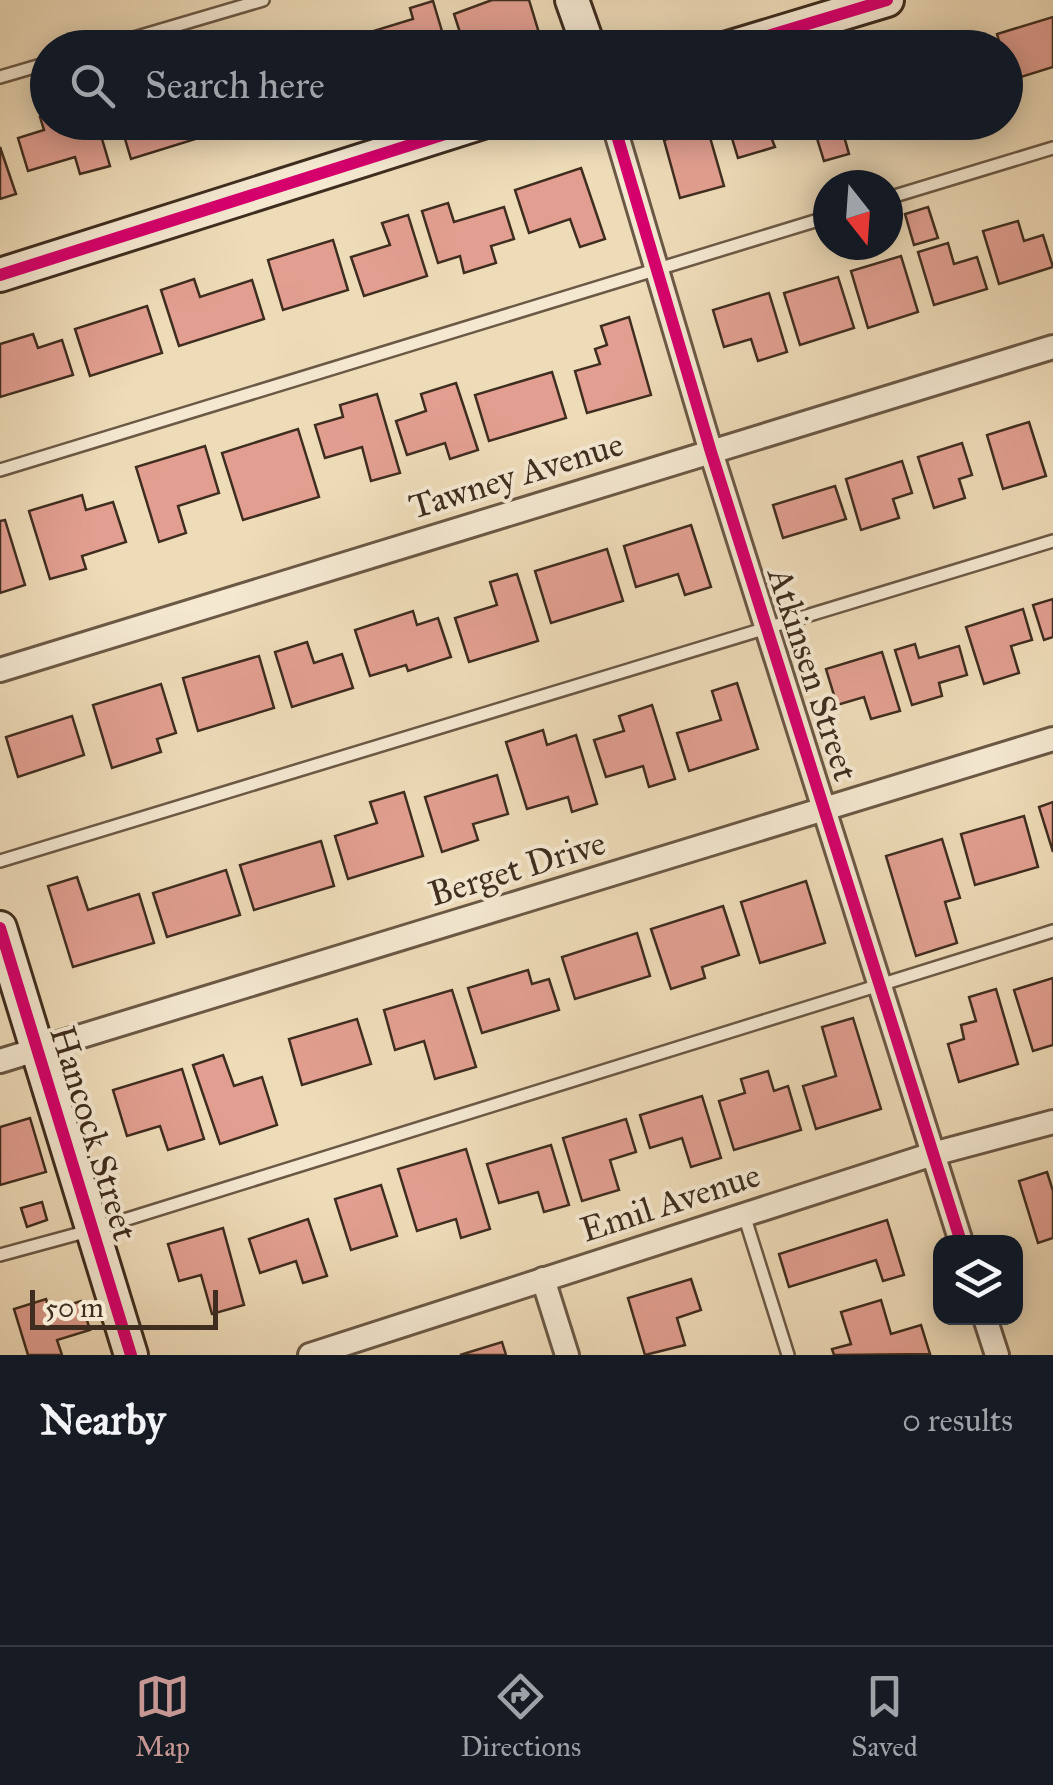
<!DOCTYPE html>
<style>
:root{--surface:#171b24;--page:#20242c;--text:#f1f3f6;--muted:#9ea1a6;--line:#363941;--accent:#c59692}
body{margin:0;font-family:"IM FELL Great Primer",serif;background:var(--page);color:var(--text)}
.controls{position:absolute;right:30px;bottom:30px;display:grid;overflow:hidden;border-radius:20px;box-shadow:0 5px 25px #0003}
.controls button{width:90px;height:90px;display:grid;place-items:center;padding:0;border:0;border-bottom:2px solid var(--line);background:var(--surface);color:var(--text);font:50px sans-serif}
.compass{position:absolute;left:813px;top:170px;width:90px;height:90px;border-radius:50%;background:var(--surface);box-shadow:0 5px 25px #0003;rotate:163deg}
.scale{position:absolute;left:30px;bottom:25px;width:188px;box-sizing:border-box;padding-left:10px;border:5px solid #3f2d1f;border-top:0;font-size:28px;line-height:35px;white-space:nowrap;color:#3f2d1f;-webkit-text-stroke:8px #f4e8d1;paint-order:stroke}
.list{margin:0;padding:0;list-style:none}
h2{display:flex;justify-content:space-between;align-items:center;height:130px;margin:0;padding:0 40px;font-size:42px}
h2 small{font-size:32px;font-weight:400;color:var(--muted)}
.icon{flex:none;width:55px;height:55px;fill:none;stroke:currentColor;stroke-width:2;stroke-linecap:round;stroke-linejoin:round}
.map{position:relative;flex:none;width:1053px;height:1355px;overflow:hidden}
.search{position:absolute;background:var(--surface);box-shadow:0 5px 25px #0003;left:30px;right:30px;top:30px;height:110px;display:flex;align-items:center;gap:25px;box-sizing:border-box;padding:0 35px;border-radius:55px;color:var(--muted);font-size:38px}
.sheet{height:290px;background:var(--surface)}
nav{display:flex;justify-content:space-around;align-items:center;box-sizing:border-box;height:140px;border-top:2px solid var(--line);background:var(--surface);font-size:28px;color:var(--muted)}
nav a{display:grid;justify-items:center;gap:5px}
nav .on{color:var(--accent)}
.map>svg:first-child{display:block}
.building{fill:#e29f91;stroke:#3f2d1f;stroke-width:2.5}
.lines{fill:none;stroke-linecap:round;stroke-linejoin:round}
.lane-casing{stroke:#6b5845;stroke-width:16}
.street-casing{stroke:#6b5845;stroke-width:28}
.secondary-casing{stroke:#3f2d1f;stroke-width:38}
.lane{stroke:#f4e8d1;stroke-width:11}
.street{stroke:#f4e8d1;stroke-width:22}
.secondary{stroke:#f4e8d1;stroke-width:32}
.cycleway-casing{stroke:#f4e8d1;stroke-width:19}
.cycleway{stroke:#d6006c;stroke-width:12}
.labels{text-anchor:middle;stroke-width:8;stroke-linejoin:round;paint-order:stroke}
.street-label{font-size:35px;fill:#3f2d1f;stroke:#f4e8d1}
</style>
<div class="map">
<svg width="1053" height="1355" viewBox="0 0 1053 1355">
<rect width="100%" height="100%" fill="#eedbb8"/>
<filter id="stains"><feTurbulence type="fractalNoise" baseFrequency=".002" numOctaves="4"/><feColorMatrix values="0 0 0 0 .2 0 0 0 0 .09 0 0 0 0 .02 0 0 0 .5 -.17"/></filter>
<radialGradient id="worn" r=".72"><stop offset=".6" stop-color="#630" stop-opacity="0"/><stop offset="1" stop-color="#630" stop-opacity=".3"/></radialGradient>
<g class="building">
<polygon points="492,0 529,0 539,33 494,48 465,48 454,14"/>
<polygon points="433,1 447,48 372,48 367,33 413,19 410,8"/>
<polygon points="1053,17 1053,67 1011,80 1006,48 1001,48 997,34"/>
<polygon points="350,35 353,48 306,48"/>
<polygon points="48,115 48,122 97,122 110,166 80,174 75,157 28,171 18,138 44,130 40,117"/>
<polygon points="120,122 198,122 202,137 131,159"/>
<polygon points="727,122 786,122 789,131 771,137 775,147 738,158"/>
<polygon points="803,122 840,122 849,154 824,161 814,129 805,131"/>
<polygon points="707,127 724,186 680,198 664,140"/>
<polygon points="0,147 16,194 0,199"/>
<polygon points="581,168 605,239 580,247 570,219 529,233 515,190"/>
<polygon points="448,203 454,222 504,207 514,239 491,246 496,263 464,273 460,256 438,263 422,211"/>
<polygon points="928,207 938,238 914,245 905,214"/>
<polygon points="408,215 427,276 364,296 351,257 390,245 382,223"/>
<polygon points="1018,221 1024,241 1043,235 1053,267 999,284 983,231"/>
<polygon points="333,240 348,290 283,310 268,260"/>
<polygon points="948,243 954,264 977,257 987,289 934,305 918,252"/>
<polygon points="901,256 918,312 868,328 851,271"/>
<polygon points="838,277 854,328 800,345 784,293"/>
<polygon points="194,279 200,297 252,280 264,319 179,346 161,290"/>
<polygon points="769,293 787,352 758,361 751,339 724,347 713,310"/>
<polygon points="147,306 162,353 90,376 75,329"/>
<polygon points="629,317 651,395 587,413 575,371 600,364 595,349 607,345 601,326"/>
<polygon points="33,334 38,348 62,340 73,375 0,397 0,344"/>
<polygon points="552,372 566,418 489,441 475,395"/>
<polygon points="456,383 478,450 450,459 445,443 407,455 396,421 426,411 421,394"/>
<polygon points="377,394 400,473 371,481 362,447 325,458 315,425 343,417 340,405"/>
<polygon points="1029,422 1046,476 1003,489 987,435"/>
<polygon points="298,429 319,497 243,520 222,453"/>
<polygon points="962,443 972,475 959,479 965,498 934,508 918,457"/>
<polygon points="205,446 219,493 178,506 186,533 159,542 136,467"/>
<polygon points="902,461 912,493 893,499 899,518 861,530 846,479"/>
<polygon points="835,486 846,519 783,538 773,505"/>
<polygon points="82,495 86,510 113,502 126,542 82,556 86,569 50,579 29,511"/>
<polygon points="5,520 25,585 0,593 0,521"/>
<polygon points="691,525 711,587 685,595 678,574 636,587 624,546"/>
<polygon points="607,549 623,601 551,623 535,571"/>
<polygon points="517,574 538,641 469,662 455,618 497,605 490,582"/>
<polygon points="1053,599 1053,637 1044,640 1033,605"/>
<polygon points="1023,609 1032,640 1011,646 1019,673 984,684 966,627"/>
<polygon points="413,611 417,625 438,618 451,657 408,671 406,665 370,676 355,630"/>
<polygon points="307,642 314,663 342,654 353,688 292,707 275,652"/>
<polygon points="915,644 919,658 959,646 967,675 939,683 942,696 912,705 895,650"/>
<polygon points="882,652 900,711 871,719 864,697 837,705 826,669"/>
<polygon points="259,656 274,708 198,731 183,678"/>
<polygon points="737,683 758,749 689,771 677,733 721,720 712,691"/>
<polygon points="161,684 176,733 157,739 161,752 112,768 93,705"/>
<polygon points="652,705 675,779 649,787 643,766 606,777 594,740 624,731 619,716"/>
<polygon points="72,716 84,755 18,777 6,737"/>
<polygon points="543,730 547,745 576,735 597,804 572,812 568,797 527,809 506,742"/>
<polygon points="497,775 508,814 473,824 478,840 442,852 425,797"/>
<polygon points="404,792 423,856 348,879 335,836 377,823 370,802"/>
<polygon points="1053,802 1053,852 1039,807"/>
<polygon points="1024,816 1038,867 975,885 961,834"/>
<polygon points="942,839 960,898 945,902 957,943 916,956 886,856"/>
<polygon points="321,841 334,886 254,910 240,865"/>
<polygon points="226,870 240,915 167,937 153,893"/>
<polygon points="77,877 88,910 139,894 154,943 73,967 48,886"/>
<polygon points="806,881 825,943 760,963 741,902"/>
<polygon points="723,906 739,955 702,967 705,978 671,989 651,929"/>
<polygon points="637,933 650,976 575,999 562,957"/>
<polygon points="528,970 532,984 549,979 559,1010 482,1033 468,988"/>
<polygon points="1053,978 1053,1045 1033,1051 1014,990"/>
<polygon points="996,989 1018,1064 959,1082 948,1044 964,1039 961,1025 976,1021 969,997"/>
<polygon points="452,990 476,1067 435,1079 424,1041 395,1050 384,1010"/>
<polygon points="853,1018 881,1109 816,1129 803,1086 836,1076 822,1027"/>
<polygon points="357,1019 371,1064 302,1085 289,1039"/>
<polygon points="223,1055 234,1086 262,1077 277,1125 220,1144 193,1065"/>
<polygon points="182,1069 204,1139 168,1150 160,1126 127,1136 113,1090"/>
<polygon points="768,1071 774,1091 788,1086 801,1130 734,1150 719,1101 745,1093 741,1079"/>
<polygon points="702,1096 721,1158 691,1167 682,1138 650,1148 640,1115"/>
<polygon points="30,1118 46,1172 0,1185 0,1127"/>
<polygon points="626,1119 636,1152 610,1160 619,1190 582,1201 563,1138"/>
<polygon points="551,1145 569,1205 544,1212 538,1192 499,1203 487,1164"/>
<polygon points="466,1149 490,1229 461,1238 456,1219 417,1231 398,1169"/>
<polygon points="1047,1172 1053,1191 1053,1238 1038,1243 1019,1181"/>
<polygon points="381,1185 397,1236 351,1250 335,1199"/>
<polygon points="42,1202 47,1220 27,1227 21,1208"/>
<polygon points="308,1219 327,1276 303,1283 296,1261 260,1273 249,1239"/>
<polygon points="887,1220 904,1275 883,1281 876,1260 789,1287 779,1254"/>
<polygon points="223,1228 244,1305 212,1314 201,1275 179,1281 168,1244"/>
<polygon points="691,1279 701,1310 677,1318 685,1345 645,1355 628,1298"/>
<polygon points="46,1299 50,1311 81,1301 90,1330 57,1340 62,1355 28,1355 14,1309"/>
<polygon points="881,1300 891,1334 921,1325 930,1354 834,1355 832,1349 851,1344 841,1312"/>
<polygon points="502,1342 506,1355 460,1355"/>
</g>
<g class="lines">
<g class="lane-casing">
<g id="lane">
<polyline points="100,48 263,0"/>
<polyline points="0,77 48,63"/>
<polyline points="888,198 1053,148"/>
<polyline points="0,470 828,217"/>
<polyline points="0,861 1053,541"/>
<polyline points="744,1215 788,1355"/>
<polyline points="0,1255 92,1230 1053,931"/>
</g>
</g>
<g class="street-casing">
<g id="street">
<polyline points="613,122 711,452 961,1242"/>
<polyline points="0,670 1053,347"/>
<polyline points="0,1061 1053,739"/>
<polyline points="543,1279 567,1355"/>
<polyline points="985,1318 997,1355"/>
<polyline points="310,1355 933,1154 1053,1122"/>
</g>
</g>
<g class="secondary-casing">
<g id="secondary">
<polyline points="572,0 589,48"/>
<polyline points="728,48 887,0"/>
<polyline points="0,275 483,122"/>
<polyline points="0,928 131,1355"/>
</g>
</g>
<use href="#lane" class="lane"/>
<use href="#street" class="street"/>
<use href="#secondary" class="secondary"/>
<g class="cycleway-casing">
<g id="cycleway">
<polyline points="728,48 887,0"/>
<polyline points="613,122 711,452 961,1242"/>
<polyline points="0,275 483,122"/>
<polyline points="0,928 131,1355"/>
</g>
</g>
<use href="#cycleway" class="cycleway"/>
</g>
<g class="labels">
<g class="street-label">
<text transform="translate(516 475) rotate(-17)" y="12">Tawney Avenue</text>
<text transform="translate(813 674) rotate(72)" y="12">Atkinsen Street</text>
<text transform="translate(517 868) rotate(-17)" y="12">Berget Drive</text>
<text transform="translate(94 1133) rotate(73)" y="12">Hancock Street</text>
<text transform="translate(670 1202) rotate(-18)" y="12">Emil Avenue</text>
</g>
</g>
<rect width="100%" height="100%" filter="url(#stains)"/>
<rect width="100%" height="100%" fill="url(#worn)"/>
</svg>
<div class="controls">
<button><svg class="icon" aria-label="layers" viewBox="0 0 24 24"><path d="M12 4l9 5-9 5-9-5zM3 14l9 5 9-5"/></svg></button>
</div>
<svg class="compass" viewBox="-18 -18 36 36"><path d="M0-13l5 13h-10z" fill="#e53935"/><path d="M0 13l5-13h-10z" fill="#9ea1a6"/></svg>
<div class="scale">50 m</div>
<div class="search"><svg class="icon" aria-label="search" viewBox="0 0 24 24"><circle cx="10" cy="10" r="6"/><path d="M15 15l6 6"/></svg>Search here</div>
</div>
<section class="sheet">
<h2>Nearby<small>0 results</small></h2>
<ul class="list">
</ul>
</section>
<nav>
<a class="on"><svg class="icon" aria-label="map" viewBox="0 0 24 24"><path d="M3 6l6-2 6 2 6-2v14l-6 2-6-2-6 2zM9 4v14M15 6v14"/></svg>Map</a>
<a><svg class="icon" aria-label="directions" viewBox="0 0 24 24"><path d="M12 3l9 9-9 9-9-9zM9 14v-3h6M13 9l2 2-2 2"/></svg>Directions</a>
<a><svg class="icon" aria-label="saved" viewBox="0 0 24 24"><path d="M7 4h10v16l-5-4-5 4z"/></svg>Saved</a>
</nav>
